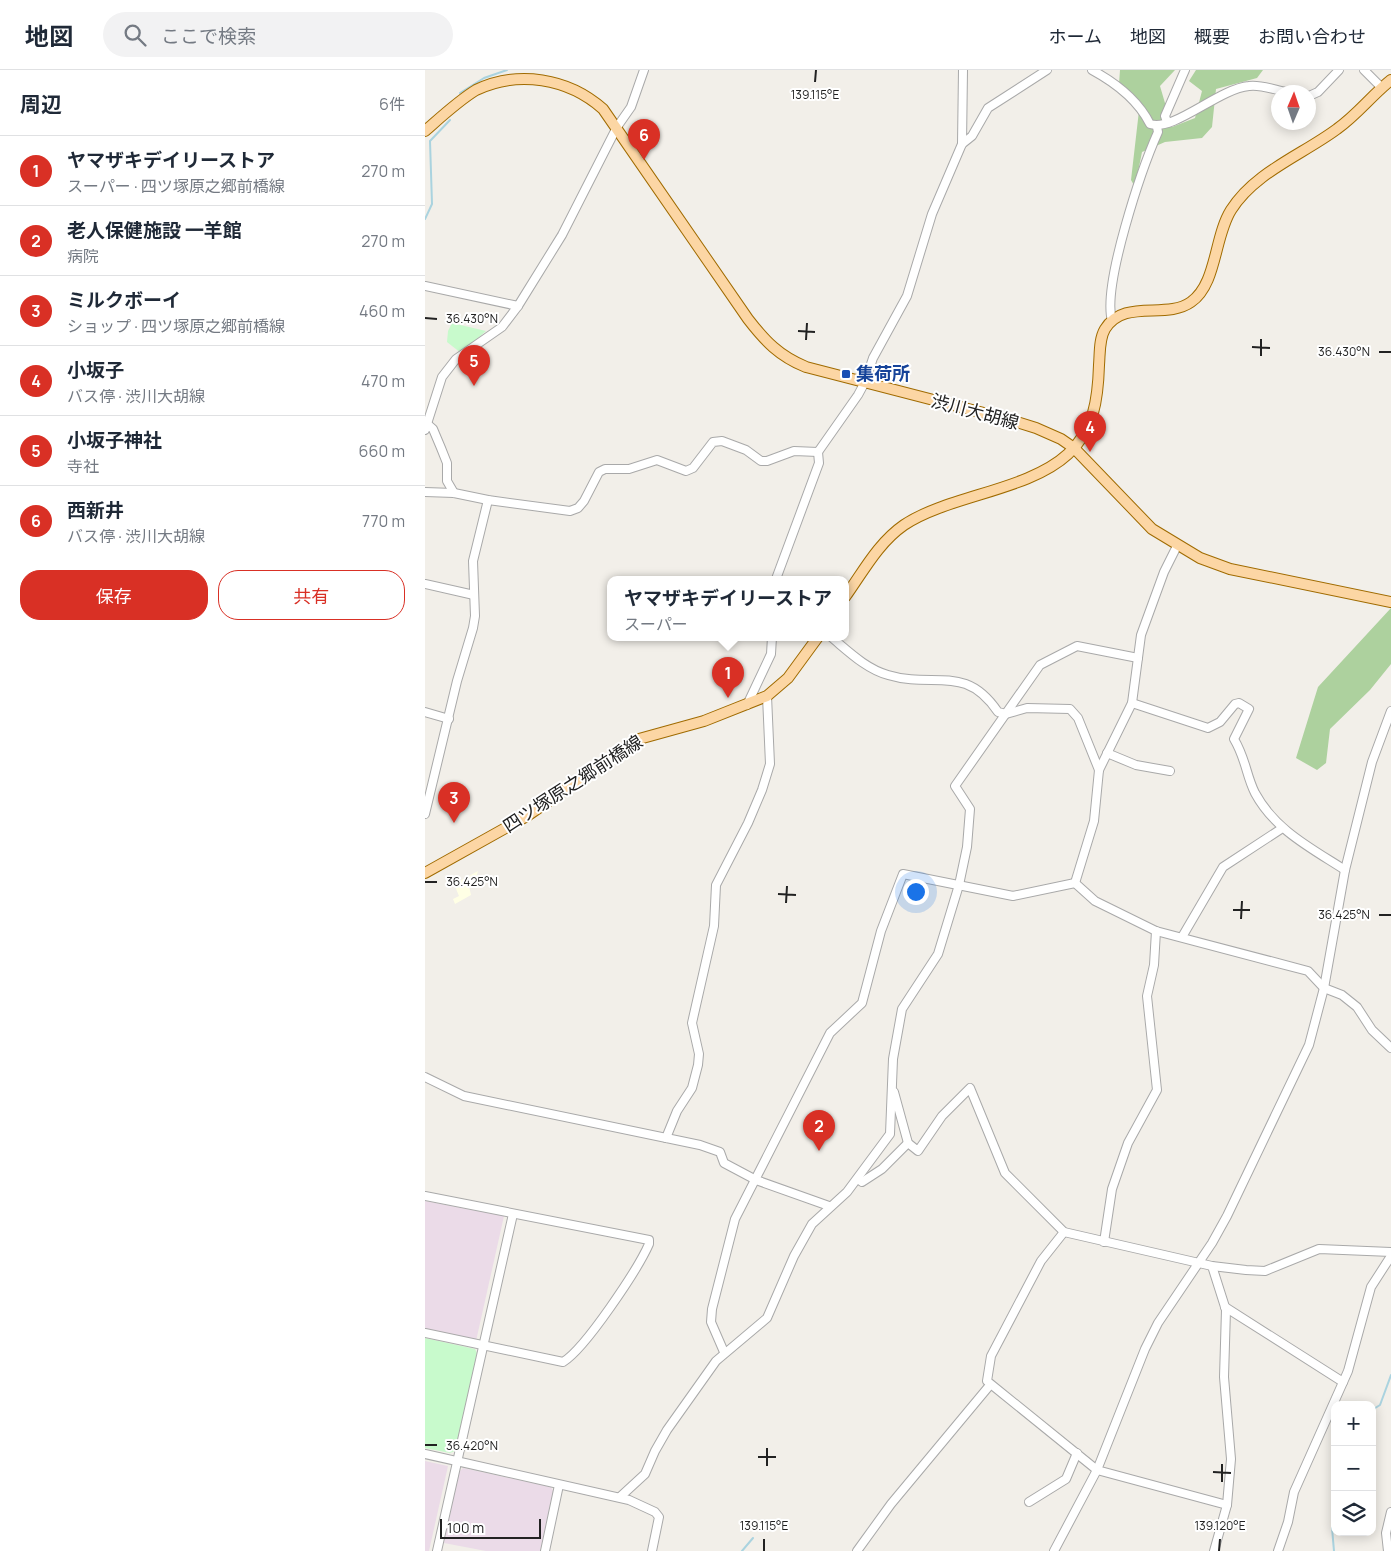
<!DOCTYPE html>
<html lang="ja">
<meta charset="utf-8">
<style>
:root{--surface:#fff;--page:#f2f2f3;--text:#1f2937;--muted:#747a83;--line:#e0e1e3;--accent:#d93025}
body{margin:0;font-family:Manrope,"Noto Sans JP",sans-serif;background:var(--page);color:var(--text)}
.controls{position:absolute;right:15px;bottom:15px;display:grid;overflow:hidden;border-radius:10px;box-shadow:0 2px 12px #0003}
.controls button{width:45px;height:45px;display:grid;place-items:center;padding:0;border:0;border-bottom:1px solid var(--line);background:var(--surface);color:var(--text);font:25px sans-serif}
.compass{position:absolute;left:846px;top:15px;width:45px;height:45px;border-radius:50%;background:var(--surface);box-shadow:0 2px 12px #0003;rotate:2deg}
.scale{position:absolute;left:15px;bottom:12px;width:101px;box-sizing:border-box;padding-left:5px;border:2px solid #222;border-top:0;font-size:14px;line-height:18px;white-space:nowrap;color:#222;-webkit-text-stroke:4px #fff;paint-order:stroke}
.you{position:absolute;left:490px;top:821px;width:18px;height:18px;margin:-12px;border:4px solid #fff;border-radius:50%;background:#1a73e8;box-shadow:0 0 0 8px #1a73e833}
.badge{display:grid;place-items:center;width:32px;height:32px;border-radius:50%;background:var(--accent);color:#fff;font-size:16px;font-weight:700}
.pin{position:absolute;translate:-50% -41px;filter:drop-shadow(0 1px 2px #0008)}
.pin::after{content:'';position:absolute;top:26px;width:18px;height:15px;background:inherit;clip-path:polygon(0 0,100% 0,50% 100%)}
.popup{position:absolute;left:182px;top:506px;width:242px;height:65px;box-sizing:border-box;display:grid;place-content:center;border-radius:10px;background:var(--surface);filter:drop-shadow(0 1px 4px #0005);font-size:16px;white-space:nowrap;color:var(--muted)}
.popup b{font-size:19px;color:var(--text)}
.popup::after{content:'';position:absolute;left:50%;top:100%;margin-left:-10px;border:10px solid transparent;border-top-color:var(--surface)}
.list{margin:0;padding:0;list-style:none}
h2{display:flex;justify-content:space-between;align-items:center;height:65px;margin:0;padding:0 20px;font-size:21px}
h2 small{font-size:16px;font-weight:400;color:var(--muted)}
.list li{display:grid;grid-template-columns:32px 1fr auto;gap:15px;align-items:center;box-sizing:border-box;height:70px;padding:0 20px;border-top:1px solid var(--line)}
.list b{display:block;font-size:19px;white-space:nowrap}
.list p{margin:0;font-size:16px;white-space:nowrap;color:var(--muted)}
.list em{font-size:16px;font-style:normal;color:var(--muted)}
.actions{display:flex;gap:10px;padding:15px 20px}
.actions a{flex:1;padding:11px 0;border:1px solid var(--accent);border-radius:20px;text-align:center;font-size:18px;color:var(--accent)}
.actions .main{background:var(--accent);color:#fff}
.icon{flex:none;width:28px;height:28px;fill:none;stroke:currentColor;stroke-width:2;stroke-linecap:round;stroke-linejoin:round}
.map{position:relative;flex:none;width:966px;height:1481px;overflow:hidden}
header{display:flex;align-items:center;gap:30px;box-sizing:border-box;height:70px;padding:0 25px;background:var(--surface);border-bottom:1px solid var(--line)}
header strong{font-size:24px}
nav{display:flex;gap:28px;margin-inline-start:auto;font-size:18px}
.search{width:350px;height:45px;background:var(--page);display:flex;align-items:center;gap:12px;box-sizing:border-box;padding:0 18px;border-radius:28px;color:var(--muted);font-size:19px}
main{display:flex}
aside{flex:1;background:var(--surface)}
.map>svg:first-child{display:block}
.industrial{fill:#ebdbe8}
.education{fill:#ffffe5}
.forest{fill:#add19e}
.park{fill:#c8facc}
.lines{fill:none;stroke-linecap:round;stroke-linejoin:round}
.stream{stroke:#aad3df;stroke-width:2}
.minor-casing{stroke:#a9a9a9;stroke-width:10}
.major-casing{stroke:#a06b00;stroke-width:12}
.minor{stroke:#fff;stroke-width:8}
.major{stroke:#fcd6a4;stroke-width:10}
.ticks{fill:none;stroke:#222;stroke-width:2}
.transit-dot{fill:#1a4fb4;stroke:#fff;stroke-width:2}
.labels{text-anchor:middle;stroke-width:4;stroke-linejoin:round;paint-order:stroke}
.transit-label{font-size:18px;font-weight:bold;fill:#164399;stroke:#fff;text-anchor:start}
.street-label{font-size:18px;fill:#222;stroke:#fff}
.ticks-label{font-size:12px;text-anchor:middle;fill:#222;stroke:#fff;stroke-width:4;stroke-linejoin:round;paint-order:stroke}
</style>
<header>
<strong>地図</strong>
<div class="search"><svg class="icon" aria-label="search" viewBox="0 0 24 24"><circle cx="10" cy="10" r="6"/><path d="M15 15l6 6"/></svg>ここで検索</div>
<nav><a>ホーム</a><a>地図</a><a>概要</a><a>お問い合わせ</a></nav>
</header>
<main>
<aside>
<h2>周辺<small>6件</small></h2>
<ul class="list">
<li><span class="badge">1</span><div><b>ヤマザキデイリーストア</b><p>スーパー · 四ツ塚原之郷前橋線</p></div><em>270 m</em></li>
<li><span class="badge">2</span><div><b>老人保健施設 一羊館</b><p>病院</p></div><em>270 m</em></li>
<li><span class="badge">3</span><div><b>ミルクボーイ</b><p>ショップ · 四ツ塚原之郷前橋線</p></div><em>460 m</em></li>
<li><span class="badge">4</span><div><b>小坂子</b><p>バス停 · 渋川大胡線</p></div><em>470 m</em></li>
<li><span class="badge">5</span><div><b>小坂子神社</b><p>寺社</p></div><em>660 m</em></li>
<li><span class="badge">6</span><div><b>西新井</b><p>バス停 · 渋川大胡線</p></div><em>770 m</em></li>
</ul>
<div class="actions"><a class="main">保存</a><a>共有</a></div>
</aside>
<div class="map">
<svg width="966" height="1481" viewBox="0 0 966 1481">
<rect width="100%" height="100%" fill="#f2efe9"/>
<g class="industrial">
<polygon points="0,1131 79,1146 51,1271 0,1259"/>
<polygon points="0,1391 23,1396 4,1481 0,1481"/>
<polygon points="38,1398 126,1417 128,1421 115,1481 61,1481 19,1473 34,1402"/>
</g>
<polygon class="education" points="53,801 50,812 44,816 46,825 30,834 28,829 34,826 29,814"/>
<g class="forest">
<polygon points="695,0 750,0 735,16 747,57 770,48 777,21 764,11 771,0 838,0 832,8 791,19 787,57 777,68 740,72 717,82 710,117 706,110 715,32 694,14"/>
<polygon points="966,538 966,594 945,620 905,659 901,693 892,700 871,688 893,617"/>
</g>
<g class="park">
<polygon points="27,253 61,261 36,283 22,272 23,261"/>
<polygon points="0,1268 50,1279 52,1283 30,1381 25,1383 0,1378"/>
</g>
<g class="lines">
<g class="stream">
<polyline points="35,23 59,8 82,0"/>
<polyline points="0,149 7,134 5,71 25,50"/>
<polyline points="947,1340 955,1335 966,1305"/>
<polyline points="317,1481 328,1468"/>
<polyline points="909,1481 907,1458 910,1453"/>
</g>
<g class="minor-casing">
<g id="minor">
<path d="M667 0C691 13 713 30 725 54 749 62 793 19 824 16 835 14 850 20 862 22"/>
<polyline points="939,0 957,18"/>
<polyline points="884,26 893,22 914,0"/>
<polyline points="742,52 740,46 760,0"/>
<polyline points="537,74 538,0"/>
<polyline points="0,216 93,236"/>
<path d="M687 251C677 215 717 98 733 62L732 57"/>
<polyline points="0,352 8,359 16,378 22,393 22,411 29,423"/>
<polyline points="0,360 17,307 31,289 77,257 93,236 137,165 192,57 206,37 219,0"/>
<polyline points="0,422 29,423 63,430 145,441 153,438 159,431 174,402 180,399 204,399 232,390 261,401 268,398 288,372 297,371 321,380 336,391 342,391 369,381 393,382 433,325 440,312 448,288 482,226 507,144 537,74 547,66 563,38 622,0"/>
<polyline points="351,509 394,393 393,382"/>
<polyline points="0,514 49,525"/>
<path d="M406 567C423 581 441 599 463 605 509 619 540 593 573 642L581 644 602 638 645 639 653 648 674 700"/>
<path d="M707 633 783 658 795 652 810 634 814 633 824 639 809 669C821 689 821 705 830 723 850 760 886 778 920 800"/>
<polyline points="322,635 346,584 347,567"/>
<polyline points="0,642 24,649"/>
<polyline points="682,683 711,695 745,701"/>
<polyline points="0,744 32,611 48,558 50,546 48,491 63,430"/>
<polyline points="650,813 670,831 731,861 883,901 899,918 917,925 932,937 947,960 966,978"/>
<polyline points="650,813 669,751 674,700 707,633 716,565 739,502 752,476"/>
<polyline points="757,867 798,797 856,759"/>
<polyline points="0,1007 39,1026 275,1075 295,1082 299,1093 331,1110 404,1136"/>
<polyline points="469,1022 483,1073 493,1081 517,1046 545,1018 580,1103 639,1162 787,1196 821,1200 840,1201 894,1179 966,1182"/>
<polyline points="241,1068 252,1041 267,1018 273,995 274,984 267,953 289,856 291,815 323,753 337,720 345,694 342,626"/>
<polyline points="433,1109 437,1112 457,1099 483,1073"/>
<path d="M0 1126 224 1170V1174C213 1199 160 1279 138 1292L0 1263"/>
<polyline points="639,1162 616,1191 566,1286 562,1311 672,1400 802,1435"/>
<polyline points="679,1172 687,1119 703,1073 732,1020 722,926 729,895 731,861"/>
<polyline points="787,1196 801,1240 799,1307 806,1389 802,1435 789,1481"/>
<polyline points="800,1237 918,1312"/>
<polyline points="299,1282 286,1252 287,1239 310,1149 405,963 437,933 456,861 478,804 588,826 650,813"/>
<polyline points="0,1384 204,1430 230,1442 234,1447 227,1481"/>
<polyline points="195,1427 220,1404 230,1381 242,1360 291,1291 342,1248 369,1186 387,1154 422,1122 465,1064 468,989 477,939 513,884 534,815 542,777 545,739 530,716 615,595 652,576 713,588"/>
<polyline points="604,1432 641,1409 652,1383"/>
<polyline points="12,1481 88,1144"/>
<polyline points="120,1481 134,1415"/>
<polyline points="432,1481 466,1434 565,1315"/>
<polyline points="629,1481 672,1400 720,1279 733,1253 787,1173 802,1146 884,975 899,918 920,800 947,692 966,641"/>
<polyline points="853,1481 863,1452 869,1422 923,1301 946,1217 966,1186"/>
<polyline points="963,1481 961,1463 966,1442"/>
</g>
</g>
<g class="major-casing">
<g id="major">
<path d="M0 61C16 47 33 31 51 20 93 0 143 8 178 39L323 249C340 271 354 286 381 297L582 349 611 358 636 369 649 378 727 459 775 488 805 499 966 532"/>
<path d="M420 527C438 502 453 473 479 455 524 425 603 421 643 384 669 360 673 329 674 295 675 283 674 269 680 259 699 228 741 250 766 232 792 214 789 167 806 140 830 102 877 85 912 59 932 45 947 25 966 10"/>
<polyline points="0,803 102,746 214,669 279,651 342,626 363,608 393,567"/>
</g>
</g>
<use href="#minor" class="minor"/>
<use href="#major" class="major"/>
</g>
<path class="ticks" d="M390 12 391 0M0 248 12 249M373 261 390 262M381 270 382 253M827 277 845 278M954 282H966M836 286V269M0 812H12M353 824 371 825M361 833 362 816M808 840H825M954 845H966M816 849 817 831M0 1375H12M333 1387H351M342 1396V1378M788 1402 806 1403M797 1412V1394M339 1481V1469M794 1481 795 1469"/>
<rect class="transit-dot" x="416" y="299" width="10" height="10" rx="2.5"/>
<g class="labels">
<g class="transit-label">
<text x="431" y="310">集荷所</text>
</g>
<g class="street-label">
<text transform="translate(550 342) rotate(15)" y="6">渋川大胡線</text>
<text transform="translate(148 714) rotate(-33)" y="6">四ツ塚原之郷前橋線</text>
</g>
</g>
<g class="ticks-label">
<text x="390" y="29">139.115°E</text>
<text x="47" y="253">36.430°N</text>
<text x="919" y="286">36.430°N</text>
<text x="47" y="816">36.425°N</text>
<text x="919" y="849">36.425°N</text>
<text x="47" y="1380">36.420°N</text>
<text x="339" y="1460">139.115°E</text>
<text x="795" y="1460">139.120°E</text>
</g>
</svg>
<div class="controls">
<button>+</button>
<button>−</button>
<button><svg class="icon" aria-label="layers" viewBox="0 0 24 24"><path d="M12 4l9 5-9 5-9-5zM3 14l9 5 9-5"/></svg></button>
</div>
<svg class="compass" viewBox="-18 -18 36 36"><path d="M0-13l5 13h-10z" fill="#e53935"/><path d="M0 13l5-13h-10z" fill="#747a83"/></svg>
<div class="scale">100 m</div>
<div class="you"></div>
<div class="pin badge" style="left:303px;top:628px">1</div>
<div class="popup"><b>ヤマザキデイリーストア</b>スーパー</div>
<div class="pin badge" style="left:394px;top:1081px">2</div>
<div class="pin badge" style="left:29px;top:753px">3</div>
<div class="pin badge" style="left:665px;top:382px">4</div>
<div class="pin badge" style="left:49px;top:316px">5</div>
<div class="pin badge" style="left:219px;top:90px">6</div>
</div>
</main>
